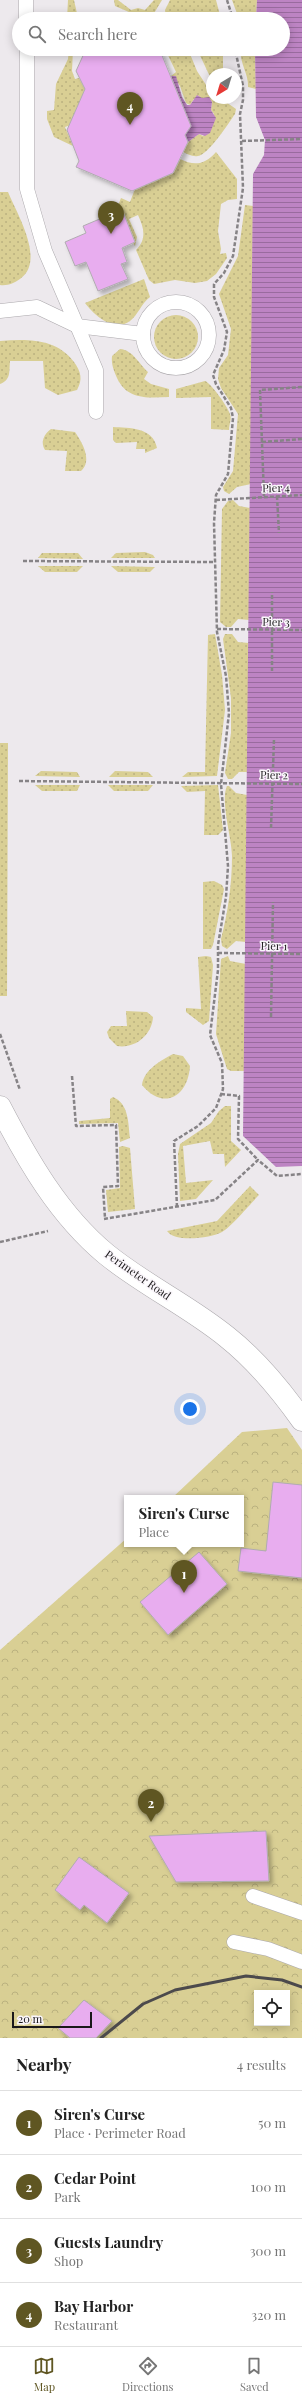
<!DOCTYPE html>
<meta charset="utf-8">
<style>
:root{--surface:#fff;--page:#f2f2f2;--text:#222;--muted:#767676;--line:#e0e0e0;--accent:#5f5622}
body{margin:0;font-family:"Playfair Display",serif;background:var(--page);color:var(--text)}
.controls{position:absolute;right:12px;bottom:12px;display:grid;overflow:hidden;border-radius:0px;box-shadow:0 2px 10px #0003}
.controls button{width:36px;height:36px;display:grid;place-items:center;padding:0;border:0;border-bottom:1px solid var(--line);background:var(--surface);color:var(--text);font:20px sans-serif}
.compass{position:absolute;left:206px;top:68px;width:36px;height:36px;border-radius:50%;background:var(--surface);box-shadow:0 2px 10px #0003;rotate:218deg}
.scale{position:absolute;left:12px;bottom:10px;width:80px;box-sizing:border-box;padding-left:4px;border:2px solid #1a181a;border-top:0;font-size:11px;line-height:14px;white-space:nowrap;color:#1a181a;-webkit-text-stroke:3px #faf6fb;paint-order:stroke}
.you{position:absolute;left:190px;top:1409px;width:14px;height:14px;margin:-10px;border:3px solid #fff;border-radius:50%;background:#1a73e8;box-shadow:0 0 0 6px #1a73e833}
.badge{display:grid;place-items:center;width:26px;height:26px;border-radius:50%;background:var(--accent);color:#fff;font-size:13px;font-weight:700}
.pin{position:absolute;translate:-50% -33px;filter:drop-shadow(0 1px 2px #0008)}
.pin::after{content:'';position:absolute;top:21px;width:14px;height:12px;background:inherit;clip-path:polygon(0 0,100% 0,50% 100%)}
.popup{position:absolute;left:124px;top:1495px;width:120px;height:52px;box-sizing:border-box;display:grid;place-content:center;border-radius:0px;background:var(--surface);filter:drop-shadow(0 1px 3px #0005);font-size:13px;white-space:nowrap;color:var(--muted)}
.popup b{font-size:15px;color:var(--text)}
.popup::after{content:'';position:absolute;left:50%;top:100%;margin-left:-8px;border:8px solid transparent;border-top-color:var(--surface)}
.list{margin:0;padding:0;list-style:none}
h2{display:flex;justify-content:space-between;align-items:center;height:52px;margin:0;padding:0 16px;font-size:17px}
h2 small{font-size:13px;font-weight:400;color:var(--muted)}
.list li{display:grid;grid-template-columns:26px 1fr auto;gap:12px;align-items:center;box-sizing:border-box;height:64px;padding:0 16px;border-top:1px solid var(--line)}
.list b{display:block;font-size:15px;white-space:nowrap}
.list p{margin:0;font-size:13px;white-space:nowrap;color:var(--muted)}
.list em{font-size:13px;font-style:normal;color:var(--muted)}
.icon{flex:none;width:22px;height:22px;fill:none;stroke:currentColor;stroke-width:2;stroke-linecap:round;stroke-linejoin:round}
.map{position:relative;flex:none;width:302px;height:2038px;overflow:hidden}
.search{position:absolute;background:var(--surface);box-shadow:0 2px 10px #0003;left:12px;right:12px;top:12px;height:44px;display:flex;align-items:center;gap:10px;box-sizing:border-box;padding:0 14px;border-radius:22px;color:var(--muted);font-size:15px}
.sheet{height:308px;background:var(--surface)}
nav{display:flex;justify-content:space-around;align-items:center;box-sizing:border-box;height:56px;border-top:1px solid var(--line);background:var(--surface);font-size:11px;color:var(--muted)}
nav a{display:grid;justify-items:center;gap:2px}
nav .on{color:var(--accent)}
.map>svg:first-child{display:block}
.grass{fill:url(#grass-dots)}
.park{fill:url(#park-crowns);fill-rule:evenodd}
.water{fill:url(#water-rules)}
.building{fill:#e8adef;stroke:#b0acb0;filter:url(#shadow)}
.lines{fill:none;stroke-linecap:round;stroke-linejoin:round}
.lane-casing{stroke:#aba8ac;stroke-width:15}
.street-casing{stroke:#aba8ac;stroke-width:23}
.path{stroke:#868386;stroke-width:2.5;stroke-dasharray:4 2;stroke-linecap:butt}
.lane{stroke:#fff;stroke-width:14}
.street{stroke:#fff;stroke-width:22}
.rail{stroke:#4c4a4c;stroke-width:3}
.labels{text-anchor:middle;stroke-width:3;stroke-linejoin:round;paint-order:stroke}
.street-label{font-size:11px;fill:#1a181a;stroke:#faf6fb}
</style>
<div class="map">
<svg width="302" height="2038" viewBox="0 0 302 2038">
<defs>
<pattern id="grass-dots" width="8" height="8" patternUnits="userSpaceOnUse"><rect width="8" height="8" fill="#d9cf94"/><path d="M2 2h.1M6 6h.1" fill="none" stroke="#bab17f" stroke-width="1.8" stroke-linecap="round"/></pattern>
<pattern id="park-crowns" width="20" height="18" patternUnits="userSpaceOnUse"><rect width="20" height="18" fill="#d9cf94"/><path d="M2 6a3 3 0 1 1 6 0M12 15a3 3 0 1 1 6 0" fill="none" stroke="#bab17f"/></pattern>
<pattern id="water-rules" width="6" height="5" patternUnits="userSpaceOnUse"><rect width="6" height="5" fill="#bd84c3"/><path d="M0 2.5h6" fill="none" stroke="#996b9e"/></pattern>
<filter id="shadow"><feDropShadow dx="3.5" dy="3.5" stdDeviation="2" flood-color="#0004"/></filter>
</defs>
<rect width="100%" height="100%" fill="#ede9ed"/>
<g class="grass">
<polygon points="68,0 74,0 78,18 86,16 88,19 67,19"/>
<polygon points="114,0 118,0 131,10 138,8 145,10 154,0 162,0 153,15 145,19 115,6"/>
<polygon points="170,0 216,0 221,19 166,19 165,10"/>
<polygon points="232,0 257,0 256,19 239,19"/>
<polygon points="113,13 134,19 102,19"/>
<polygon points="69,49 73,49 72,71 75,79 79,78 85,89 72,119 74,124 65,127 73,146 54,137 47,119 47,111 54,110 56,84 68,59"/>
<path d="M165 49H188L197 71 212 94V98L226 102 236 109 235 114C228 124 208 155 198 156 192 157 188 154 183 152L188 142 199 134 203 136 212 127 214 114 211 110 212 102 206 99H194L190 105 186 103 180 86 173 76H171L176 72Z"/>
<polygon points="197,49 223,49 223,74 212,74 212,81"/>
<path d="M241 49H255L256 89 248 87C249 74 239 63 241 49Z"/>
<path d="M216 152 237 179V199L228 200 221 204 218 231 221 249 220 254 226 253 227 258 216 274 207 281 195 283 175 280 154 284 149 280 136 250C147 239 144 228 138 215L129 219 137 237 135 246 133 243 135 241 124 214 120 215 117 208 121 198 130 202 137 184 143 186 173 173 180 159C194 166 205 165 216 152Z"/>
<path d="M0 192H8C17 214 46 261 20 279 14 283 8 286 0 285Z"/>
<polygon points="245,205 253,206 251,484 237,487 229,494 224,491 223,487 233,471 238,414 221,388 218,379 219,368 228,355 231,329 219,294 238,256"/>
<path d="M144 279 150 297C141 304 138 315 130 321 114 333 94 315 85 303Z"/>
<circle cx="176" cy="337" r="22"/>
<path d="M0 341C27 339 56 338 74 362 81 372 83 379 77 390L58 395 45 388 43 361H10C9 372 11 380 0 384Z"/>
<path d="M120 349C133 350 139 364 148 372L144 379 151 384 169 389V397C148 398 127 400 117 378 114 371 111 364 112 356Z"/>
<path d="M205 381C211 383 228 407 230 414 232 419 229 424 229 430L211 429V397L176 398V389Z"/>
<path d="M113 427C129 428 153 427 157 448L145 453V449H136L137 442 116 443 113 440Z"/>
<path d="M51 429 75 432C82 442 93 461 81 471H65L67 451 45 450C40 442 44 434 51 429Z"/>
<polygon points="233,500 239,506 250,508 249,620 238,619 231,627 226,627 220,622 222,509 228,501"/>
<polygon points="145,552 153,555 155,558 111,558 116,553"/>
<polygon points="42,553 78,553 83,559 38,558"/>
<polygon points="38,566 83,566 77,572 45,572"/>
<polygon points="111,566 155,567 150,572 118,572"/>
<polygon points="215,634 222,675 225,710 217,776 182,777 188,772 205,772 208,635"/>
<polygon points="225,634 232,634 238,642 249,643 247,772 239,772 232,779 228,779 225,773 231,733 231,698 223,639"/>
<polygon points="0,743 8,743 7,996 0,996"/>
<polygon points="41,771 77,772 80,777 35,776"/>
<polygon points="115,771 148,772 153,777 109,777"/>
<polygon points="35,785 80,785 77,791 42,791"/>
<polygon points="108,785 153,785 148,791 114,791"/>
<polygon points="218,785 223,830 218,835 204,835 205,791 187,792 181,786"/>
<path d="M227 786H229L236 793 247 795 246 942 236 941 227 949 222 946 221 939C228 913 232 883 232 856 232 838 220 801 227 786Z"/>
<polygon points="214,881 222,885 224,889 213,945 211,949 203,949 203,882"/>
<polygon points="206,956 211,957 213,965 209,1021 203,1025 186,1012 186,1008 201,1009 198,957"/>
<polygon points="228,956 230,961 246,964 245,1071 231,1071 227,1069 216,1034 221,959"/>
<path d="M126 1011 147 1012 153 1017C152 1035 135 1049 117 1046L109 1038 107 1032 111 1026H127Z"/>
<path d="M173 1054 183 1056 190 1066C188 1097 163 1111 142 1085 143 1071 161 1060 173 1054Z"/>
<path d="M113 1097C129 1104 128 1122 130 1138L120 1142 118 1123 79 1124V1121L110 1118V1099Z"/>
<polygon points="225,1106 231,1106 231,1141 241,1150 225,1167 224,1154 213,1154 210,1141 183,1146 186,1183 213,1180 196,1199 180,1201 178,1154 180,1144 211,1123 219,1111"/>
<polygon points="123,1146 130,1148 135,1209 108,1212 106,1190 120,1188 119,1147"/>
<path d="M250 1186 259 1195C251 1203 231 1227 222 1232 211 1238 175 1243 167 1231L217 1221Z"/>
</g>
<path class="park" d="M287 1428 302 1450V2038H0V1650L127 1538V1544H241V1498H172L242 1432ZM257 1993H287V2023H257Z"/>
<g class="water">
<polygon points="257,0 302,0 302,1166 276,1167 243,1136 253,174 264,155 265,140 256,117 255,49 283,49 283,19 256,19"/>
<polygon points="171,76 176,76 182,97 187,105 190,105 197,95 202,98 209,97 212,102 211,110 216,118 210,133 205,136 199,134 188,142 185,135 191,126"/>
</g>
<g class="building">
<polygon points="86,49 153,49 161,53 191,126 185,135 188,142 173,173 132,191 76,167 79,161 67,130 85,89 76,71"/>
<polygon points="121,207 135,242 122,248 127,262 121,264 128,279 98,291 86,262 75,266 65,242 86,233 83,226 102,218 100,215"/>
<polygon points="273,1482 302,1485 302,1578 238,1571 241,1548 266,1551"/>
<polygon points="199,1552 227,1584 168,1635 140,1602"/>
<polygon points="266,1831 269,1881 176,1882 149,1836"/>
<polygon points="79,1857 129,1893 107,1923 84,1905 80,1910 55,1890"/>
<polygon points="84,2000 112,2021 96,2038 70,2038 58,2028"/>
</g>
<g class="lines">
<g class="lane-casing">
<g id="lane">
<polyline points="26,19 26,0"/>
<polyline points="27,49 27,189 45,251 96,370 96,412"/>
<circle cx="176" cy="335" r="33"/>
<polyline points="0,311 37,307 77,326 143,334"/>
<polyline points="253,1896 302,1913"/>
<polyline points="234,1942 268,1949 302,1962"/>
</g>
</g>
<g class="street-casing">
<path id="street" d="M0 1107C28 1161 59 1215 106 1254 144 1285 189 1306 227 1337 256 1360 280 1389 302 1420"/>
</g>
<g class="path">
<polyline points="227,0 233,19"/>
<polyline points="242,141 302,139"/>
<polyline points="262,442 302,439"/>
<polyline points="264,496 260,390 302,387"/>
<polyline points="277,496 279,533"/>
<polyline points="216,500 302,495"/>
<polyline points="23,561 215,562"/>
<polyline points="217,629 302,630"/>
<polyline points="272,671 272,592"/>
<polyline points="19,781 302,784"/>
<polyline points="271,828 274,739"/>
<polyline points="218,953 302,954"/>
<polyline points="271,1017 273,902"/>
<polyline points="0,1034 20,1090"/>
<polyline points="72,1076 76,1126 116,1125 118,1186 103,1187 105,1218"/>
<polyline points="221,1094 239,1096 238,1139 258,1160"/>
<polyline points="177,1207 174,1141 198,1126 216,1108 223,1089 222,1063 210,1035 218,970 218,945 226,897 228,866 221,784 229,713 226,676 217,632 214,523 216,495 228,474 233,418 231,408 216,384 213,375 224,350 227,332 214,297 214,284 224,273 233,256 243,188 240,114 243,100 243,86 235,49"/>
<polyline points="104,1219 215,1200 258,1160 277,1176 302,1174"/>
<polyline points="0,1242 48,1231"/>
</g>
<use href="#lane" class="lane"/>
<use href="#street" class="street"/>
<polyline class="rail" points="101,2038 143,2004 175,1990 246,1976 282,1980 302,1987"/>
</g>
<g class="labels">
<g class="street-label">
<text transform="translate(276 488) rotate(-1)" y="4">Pier 4</text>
<text transform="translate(276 622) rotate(1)" y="4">Pier 3</text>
<text transform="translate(274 775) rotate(1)" y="4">Pier 2</text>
<text transform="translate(274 946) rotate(1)" y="4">Pier 1</text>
<text transform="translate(138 1275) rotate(35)" y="4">Perimeter Road</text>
</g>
</g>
</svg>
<div class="controls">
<button><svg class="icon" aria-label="locate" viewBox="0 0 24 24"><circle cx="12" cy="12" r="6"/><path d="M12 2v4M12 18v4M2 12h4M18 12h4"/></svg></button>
</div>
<svg class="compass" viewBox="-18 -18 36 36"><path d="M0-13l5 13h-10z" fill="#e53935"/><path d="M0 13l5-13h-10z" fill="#767676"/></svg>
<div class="scale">20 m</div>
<div class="you"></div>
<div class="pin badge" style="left:184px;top:1593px">1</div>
<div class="popup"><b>Siren's Curse</b>Place</div>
<div class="pin badge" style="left:151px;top:1822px">2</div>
<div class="pin badge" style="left:111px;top:234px">3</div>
<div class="pin badge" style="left:130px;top:125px">4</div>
<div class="search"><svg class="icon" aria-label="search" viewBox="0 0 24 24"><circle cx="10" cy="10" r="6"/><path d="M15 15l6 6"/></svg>Search here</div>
</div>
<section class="sheet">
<h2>Nearby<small>4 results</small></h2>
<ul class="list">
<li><span class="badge">1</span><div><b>Siren's Curse</b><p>Place · Perimeter Road</p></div><em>50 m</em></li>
<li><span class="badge">2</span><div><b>Cedar Point</b><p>Park</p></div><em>100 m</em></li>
<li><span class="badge">3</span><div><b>Guests Laundry</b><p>Shop</p></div><em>300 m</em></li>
<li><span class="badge">4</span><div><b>Bay Harbor</b><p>Restaurant</p></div><em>320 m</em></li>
</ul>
</section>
<nav>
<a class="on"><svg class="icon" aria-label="map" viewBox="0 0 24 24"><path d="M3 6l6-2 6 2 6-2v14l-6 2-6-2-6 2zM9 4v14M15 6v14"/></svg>Map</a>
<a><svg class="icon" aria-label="directions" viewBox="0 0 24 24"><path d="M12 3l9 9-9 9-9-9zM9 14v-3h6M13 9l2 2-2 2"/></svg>Directions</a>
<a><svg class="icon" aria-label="saved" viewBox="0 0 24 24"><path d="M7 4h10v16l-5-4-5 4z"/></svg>Saved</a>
</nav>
